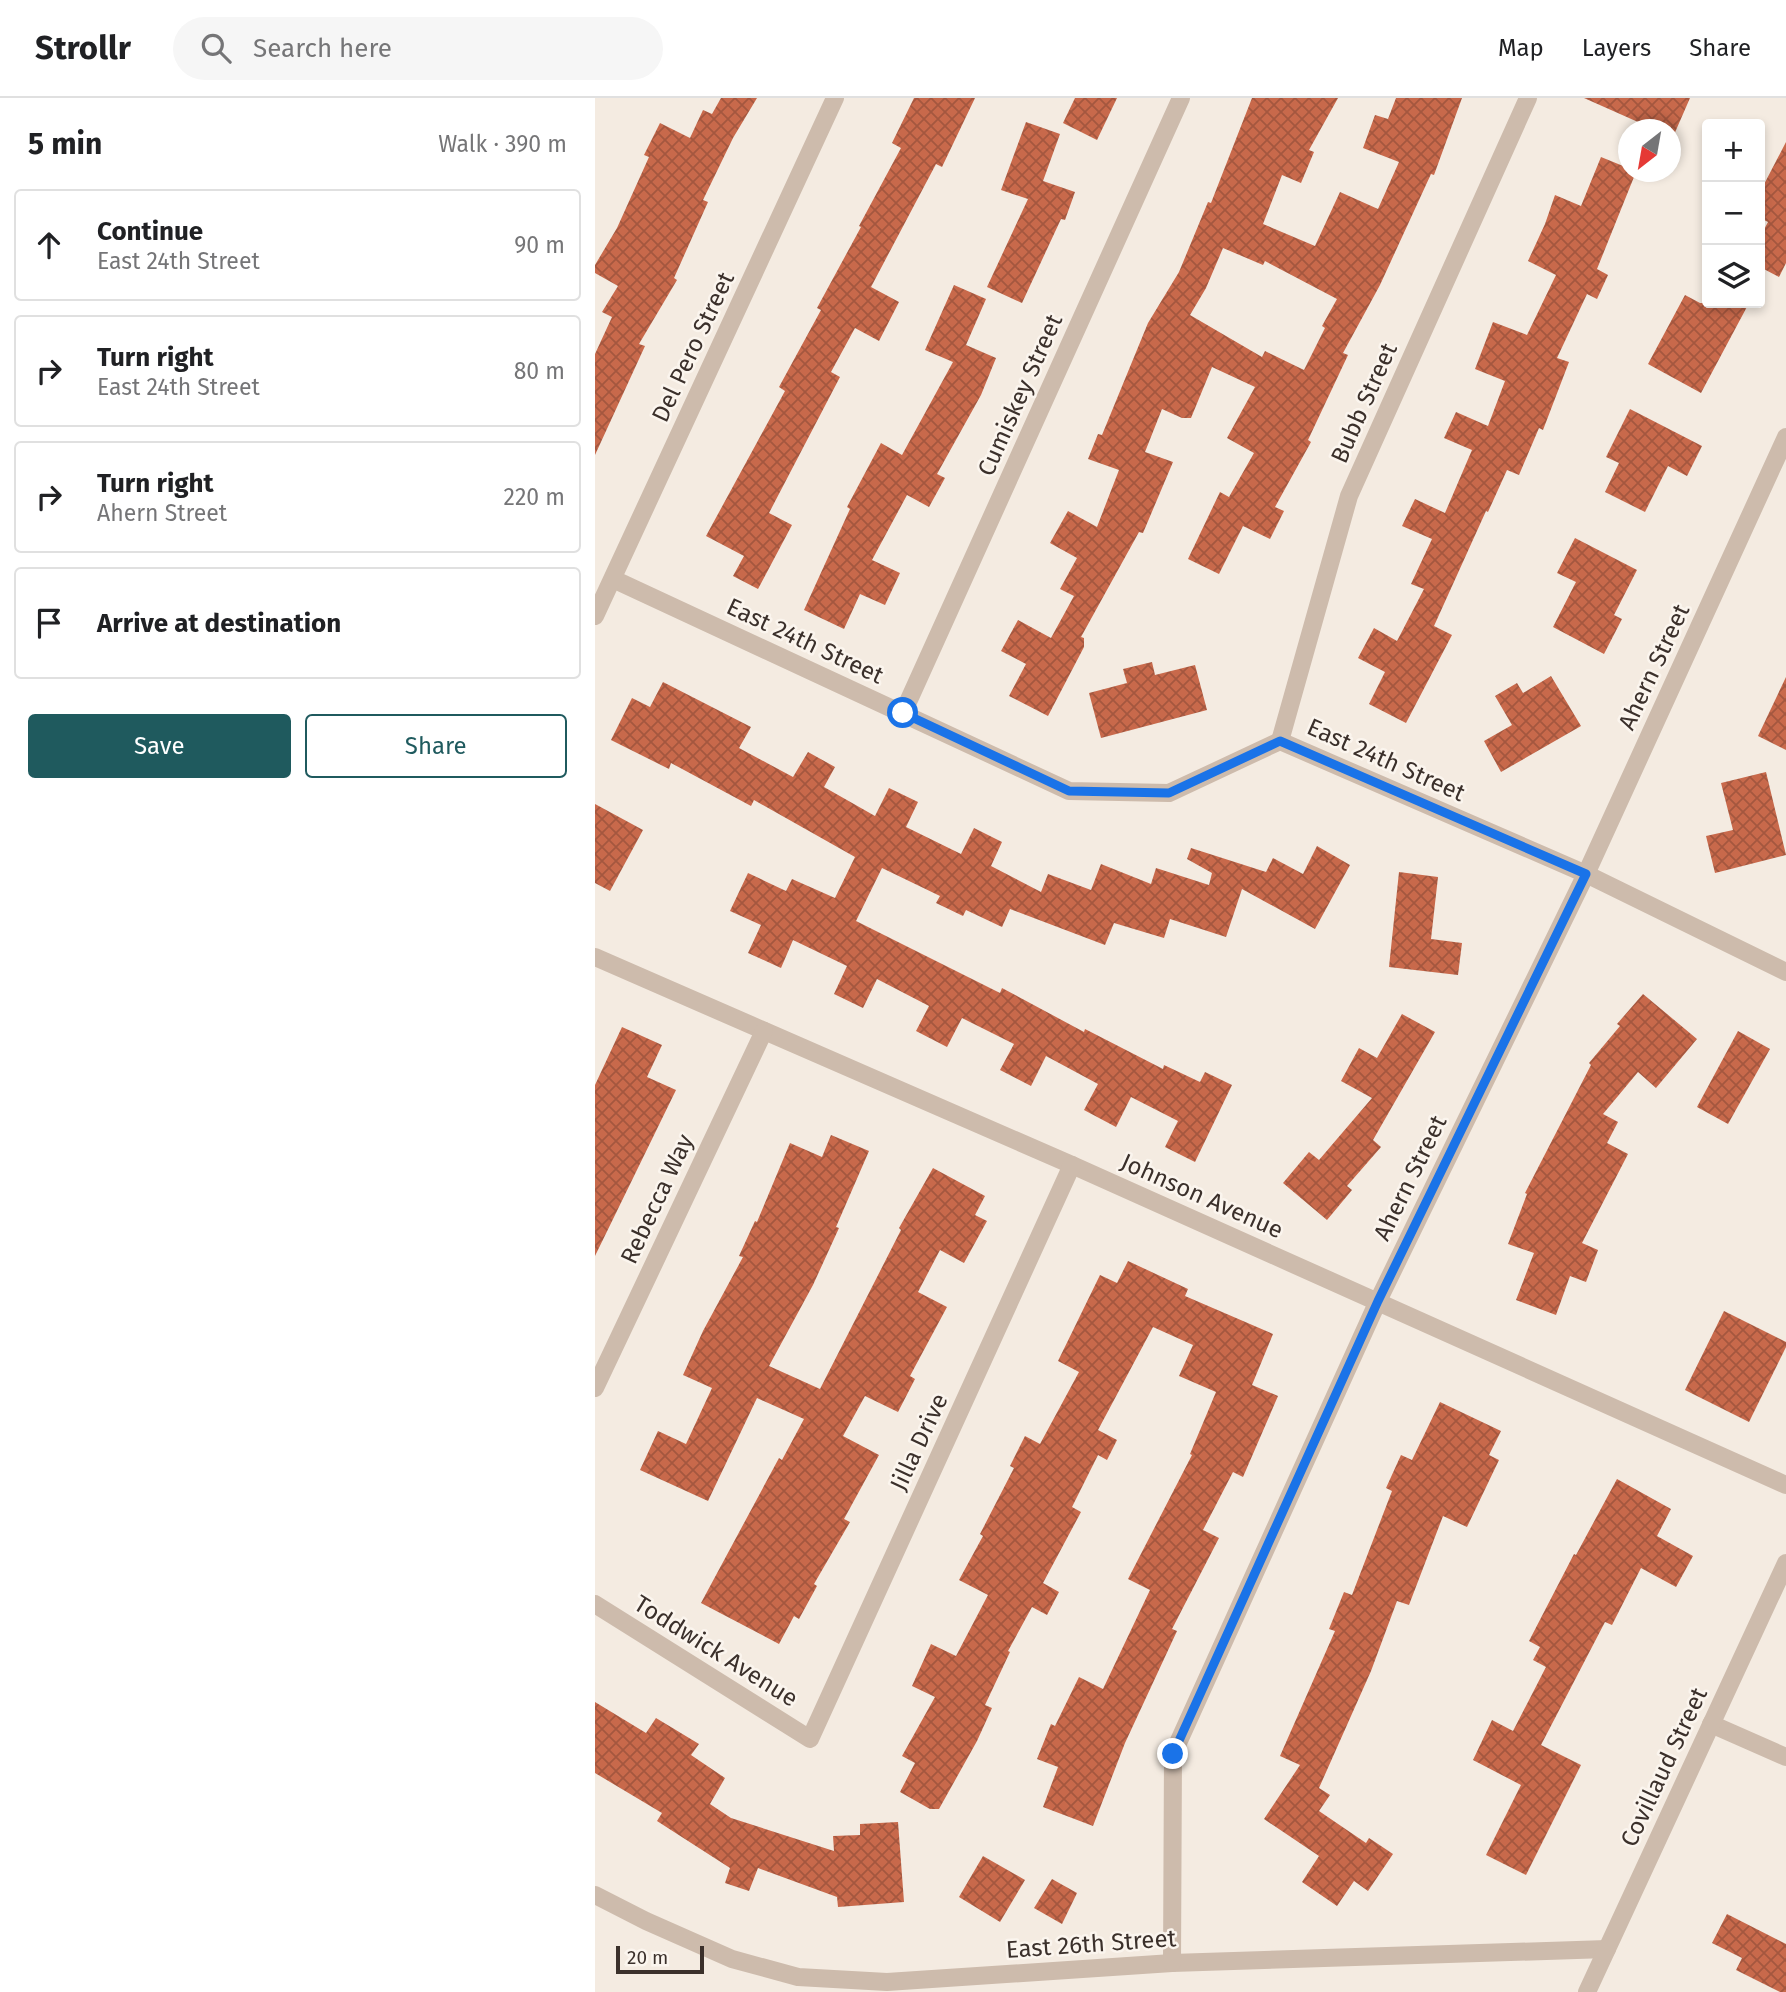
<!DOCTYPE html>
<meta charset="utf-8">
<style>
:root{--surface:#fff;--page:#f6f6f6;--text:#202124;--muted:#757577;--line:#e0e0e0;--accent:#1f5a5e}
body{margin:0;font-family:"Fira Sans",sans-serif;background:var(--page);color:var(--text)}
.controls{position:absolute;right:21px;top:21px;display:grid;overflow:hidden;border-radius:7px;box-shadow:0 4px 10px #0003}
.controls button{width:63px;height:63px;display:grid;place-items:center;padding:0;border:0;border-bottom:2px solid var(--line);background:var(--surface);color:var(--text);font:35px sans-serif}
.compass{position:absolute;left:1023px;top:21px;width:63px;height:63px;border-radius:50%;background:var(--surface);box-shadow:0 4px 10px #0003;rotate:211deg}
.scale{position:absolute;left:21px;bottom:18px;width:88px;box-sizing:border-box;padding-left:7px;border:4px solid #3b302b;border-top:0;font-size:19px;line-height:24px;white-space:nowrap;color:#3b302b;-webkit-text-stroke:5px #fbf5ee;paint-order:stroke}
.stop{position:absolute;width:21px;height:21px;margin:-16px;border:5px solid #1a73e8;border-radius:50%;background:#fff}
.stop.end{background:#1a73e8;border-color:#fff;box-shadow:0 2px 7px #0008}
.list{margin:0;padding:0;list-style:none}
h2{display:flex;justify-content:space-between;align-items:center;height:91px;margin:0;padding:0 28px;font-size:30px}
h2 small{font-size:23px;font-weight:400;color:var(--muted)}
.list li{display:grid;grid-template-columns:46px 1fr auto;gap:21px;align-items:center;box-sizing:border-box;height:112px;margin:0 14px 14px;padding:0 14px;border:2px solid var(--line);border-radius:7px}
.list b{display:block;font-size:26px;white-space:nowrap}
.list p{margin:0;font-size:23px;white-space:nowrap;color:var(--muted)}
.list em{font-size:23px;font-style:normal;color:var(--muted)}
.actions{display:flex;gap:14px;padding:21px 28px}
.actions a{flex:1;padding:16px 0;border:2px solid var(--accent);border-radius:7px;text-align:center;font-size:24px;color:var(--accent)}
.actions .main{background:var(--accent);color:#fff}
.icon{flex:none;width:38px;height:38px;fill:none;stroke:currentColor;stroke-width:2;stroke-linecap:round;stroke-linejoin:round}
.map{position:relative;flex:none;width:1191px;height:1894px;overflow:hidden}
header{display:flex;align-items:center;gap:42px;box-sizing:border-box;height:98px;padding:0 35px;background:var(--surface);border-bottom:2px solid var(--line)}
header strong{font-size:33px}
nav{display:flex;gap:38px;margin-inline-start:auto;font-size:24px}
.search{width:490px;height:63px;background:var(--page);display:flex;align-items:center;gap:18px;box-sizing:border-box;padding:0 24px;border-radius:38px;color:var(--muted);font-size:26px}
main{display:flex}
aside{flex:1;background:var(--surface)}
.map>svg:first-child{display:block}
.building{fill:url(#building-cross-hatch);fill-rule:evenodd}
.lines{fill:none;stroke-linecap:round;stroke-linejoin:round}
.minor{stroke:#cdbbac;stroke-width:18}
.route{stroke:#1a73e8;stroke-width:9}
.labels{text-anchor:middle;stroke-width:5;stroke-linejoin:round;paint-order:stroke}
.street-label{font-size:24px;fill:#3b302b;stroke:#fbf5ee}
</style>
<header>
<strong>Strollr</strong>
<div class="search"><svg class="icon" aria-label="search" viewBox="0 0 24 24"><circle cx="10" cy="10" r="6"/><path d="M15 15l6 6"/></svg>Search here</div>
<nav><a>Map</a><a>Layers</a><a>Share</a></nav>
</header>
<main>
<aside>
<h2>5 min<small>Walk · 390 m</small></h2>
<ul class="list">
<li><svg class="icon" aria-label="ahead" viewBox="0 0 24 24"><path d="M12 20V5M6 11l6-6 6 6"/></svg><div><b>Continue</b><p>East 24th Street</p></div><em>90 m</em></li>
<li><svg class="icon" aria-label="right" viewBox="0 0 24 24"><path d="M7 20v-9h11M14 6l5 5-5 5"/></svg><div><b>Turn right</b><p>East 24th Street</p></div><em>80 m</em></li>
<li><svg class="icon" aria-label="right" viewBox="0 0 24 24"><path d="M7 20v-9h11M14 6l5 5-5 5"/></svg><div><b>Turn right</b><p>Ahern Street</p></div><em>220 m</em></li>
<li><svg class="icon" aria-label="arrive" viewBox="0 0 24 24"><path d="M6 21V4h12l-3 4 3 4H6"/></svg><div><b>Arrive at destination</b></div></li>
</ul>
<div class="actions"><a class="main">Save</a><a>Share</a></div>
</aside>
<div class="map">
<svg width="1191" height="1894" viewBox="0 0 1191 1894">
<defs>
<pattern id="building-cross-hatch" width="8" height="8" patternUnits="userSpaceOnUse" patternTransform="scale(1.75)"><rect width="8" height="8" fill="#c8694b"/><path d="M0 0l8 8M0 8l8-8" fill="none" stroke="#a4573f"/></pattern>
</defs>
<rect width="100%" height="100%" fill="#f4ebe1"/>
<g class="building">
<polygon points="126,0 162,0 138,40 108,102 113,104 79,180 82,182 44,246 50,248 0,357 0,256 17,219 7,214 23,188 0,175 0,167 22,130 54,59 49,57 65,25 95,40 108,12 117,16"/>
<polygon points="319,0 380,0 347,69 341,66 276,189 304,204 284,243 260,230 236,274 245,279 174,415 197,427 163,491 138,478 149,458 111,438 190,293 184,289 226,212 222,210 266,129 264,128 306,50 297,45"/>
<polygon points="480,0 522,0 502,42 468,25"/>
<path d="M657 0H743L714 52 719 54 706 85 687 77 668 126 720 148 745 94 783 111 804 64 768 50 780 17 793 21 801 0H867L839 77 836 76 785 187 748 255 753 257 713 342 716 344 680 409 689 413 675 441 648 428 624 476 593 461 625 394 634 399 659 355 632 340 660 289 617 269 596 320H587L567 311 550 354 578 364 548 435 544 434 486 539 489 540V549L453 618 414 598 431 566 406 553 423 522 456 540 479 498 465 491 482 460 455 445 473 413 502 429 524 372 493 361 503 336 507 337 553 225 584 174 613 104 616 105ZM628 150 668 167 670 163 742 201 727 228 730 230 709 272 670 253 667 259 595 217 611 190Z"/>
<polygon points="989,0 1095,0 1078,39 1075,38 1075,32 1061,32"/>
<polygon points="431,24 465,36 448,83 480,94 470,122 466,121 427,205 392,189 433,101 406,92"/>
<polygon points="1191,44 1191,165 1184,179 1165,169 1165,139 1173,124 1165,120 1165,94"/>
<polygon points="1006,59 1033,70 1033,74 1041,74 1002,171 1013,177 1002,201 992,196 962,260 974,264 948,332 944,330 924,377 912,372 893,414 891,413 839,528 857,537 811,625 774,606 790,574 763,560 779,530 802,543 829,491 816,486 837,441 807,428 820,401 850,415 877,352 849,340 861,314 893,328 910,283 880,271 898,224 932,237 961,177 933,163 950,126 960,97 986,108"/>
<polygon points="359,187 391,201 371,247 401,260 386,297 342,376 350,380 334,409 312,397 277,462 305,475 290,507 265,496 249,531 209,512 255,411 252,409 286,345 307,357 358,264 330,252"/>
<polygon points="1090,197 1105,205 1154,205 1106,295 1053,266"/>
<polygon points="1035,311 1107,348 1092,378 1073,368 1050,414 1010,394 1024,365 1011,359"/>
<polygon points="980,440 1042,472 1019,517 1027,521 1009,556 958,529 981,484 962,475"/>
<polygon points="557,564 560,577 600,567 612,612 506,640 494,595 532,585 528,571"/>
<polygon points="956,578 986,628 906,674 889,643 917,627 900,598 922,585 928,595"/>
<polygon points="1191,579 1191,652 1163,638"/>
<polygon points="68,584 156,629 144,650 198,679 213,654 240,669 229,689 280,718 294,690 323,704 311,729 366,756 379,730 407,744 396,768 446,794 453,776 496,792 506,766 556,786 561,770 614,787 617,775 592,761 596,750 671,774 678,760 708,776 722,748 755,767 720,831 647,791 631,839 575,821 569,840 519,825 510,847 415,811 407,829 371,812 368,818 341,805 345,798 287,770 261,823 405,895 407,890 489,934 490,931 568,971 569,967 605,984 610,974 637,987 600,1064 570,1049 583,1023 536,999 521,1029 489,1012 503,986 451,958 436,988 405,972 419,946 367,920 352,949 321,933 334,908 282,881 268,910 239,896 252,868 198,842 186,870 153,855 166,827 135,813 153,775 191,793 197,781 240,800 260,759 159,702 156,708 76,665 74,671 16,642 37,600 55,609"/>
<polygon points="1171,674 1191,757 1120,775 1111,738 1138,732 1126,685"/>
<polygon points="0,706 48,732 15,793 0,785"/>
<polygon points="804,774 843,779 836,841 867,845 863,877 794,869"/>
<polygon points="1048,896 1102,941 1061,990 1043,974 1008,1016 1023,1024 1012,1045 1033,1056 987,1145 1003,1152 991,1184 975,1178 961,1217 921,1202 939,1155 913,1146 932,1096 930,1095 996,967 994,965 1025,928 1022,926"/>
<polygon points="807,916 840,934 778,1042 786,1049 752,1088 757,1092 732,1122 688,1085 714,1054 724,1062 777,1000 746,983 764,950 782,960"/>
<polygon points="27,929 67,947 52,979 81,992 0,1158 0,987"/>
<polygon points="1143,933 1175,951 1133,1026 1102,1009"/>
<polygon points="236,1037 274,1053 241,1129 244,1130 218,1187 174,1268 225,1291 306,1132 304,1130 338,1070 390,1098 380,1117 392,1123 369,1165 345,1152 323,1194 352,1209 315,1278 320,1281 303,1314 270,1298 248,1338 284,1357 249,1421 255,1424 219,1486 222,1488 204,1521 199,1518 184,1546 106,1505 184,1360 187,1362 209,1321 162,1300 113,1403 45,1372 63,1333 91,1346 117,1290 88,1277 108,1233 148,1159 144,1158 160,1123 162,1124 195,1045 227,1059"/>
<polygon points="533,1163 593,1191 590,1198 678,1236 657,1287 683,1298 648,1379 638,1374 608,1432 624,1440 577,1531 582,1533 530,1645 498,1728 448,1709 463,1669 442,1661 456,1626 460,1628 484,1579 508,1591 555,1492 533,1481 597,1357 595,1356 621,1294 584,1278 598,1247 558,1229 503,1332 522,1342 512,1362 503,1357 477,1409 486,1414 448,1485 464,1494 452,1517 437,1509 413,1553 415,1554 390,1607 397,1610 382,1643 344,1711 335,1711 305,1694 320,1665 307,1658 340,1599 317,1588 336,1546 361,1558 393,1497 364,1482 388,1438 385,1436 419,1370 415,1368 430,1338 445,1346 484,1274 463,1263 505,1177 522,1185"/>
<polygon points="1129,1213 1191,1244 1191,1249 1154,1324 1090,1292"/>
<polygon points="845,1304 906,1333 894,1357 904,1362 872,1429 848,1418 814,1507 802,1503 776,1573 724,1690 735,1697 724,1713 771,1745 774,1740 798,1756 773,1793 759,1783 742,1808 707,1784 724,1758 669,1721 705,1667 685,1658 740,1533 734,1531 749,1494 757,1497 797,1393 791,1390 806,1357 817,1362"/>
<polygon points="1022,1381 1076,1411 1062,1438 1098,1458 1081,1489 1046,1470 1017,1527 1010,1524 946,1647 986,1667 931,1777 891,1757 926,1687 878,1662 897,1622 918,1633 951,1569 938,1562 945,1549 934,1543 979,1456 981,1457"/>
<polygon points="0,1604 51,1635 61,1620 104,1646 96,1657 130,1680 115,1706 136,1720 239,1753 238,1738 265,1737 265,1726 303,1724 309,1804 243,1809 242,1799 163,1770 154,1793 130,1785 135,1770 62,1723 67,1715 0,1675"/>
<polygon points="388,1758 430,1782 405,1824 364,1799"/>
<polygon points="457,1781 482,1795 467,1826 439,1810"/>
<polygon points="1132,1816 1191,1846 1191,1894 1185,1894 1141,1872 1147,1860 1117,1845"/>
</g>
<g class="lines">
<g class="minor">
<polyline points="18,481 474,693 574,695 685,643 991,776 1191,874"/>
<polyline points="0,518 240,0"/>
<polyline points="308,615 586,0"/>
<polyline points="685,643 754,398 933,0"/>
<polyline points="0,859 477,1067 1191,1387"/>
<polyline points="0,1290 169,933"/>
<polyline points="0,1506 215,1641 477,1067"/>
<polyline points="1116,1626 1191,1659"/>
<polyline points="0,1797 51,1823 137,1861 203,1879 292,1884 577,1865 1012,1851"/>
<polyline points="577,1865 578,1656 783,1203 991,776 1191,339"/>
<polyline points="992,1894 1191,1465"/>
</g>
</g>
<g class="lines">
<polyline class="route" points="308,615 474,693 574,695 685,643 991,776 783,1203 578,1656"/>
</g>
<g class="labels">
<g class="street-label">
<text transform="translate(98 249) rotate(-65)" y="8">Del Pero Street</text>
<text transform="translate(425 297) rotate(-66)" y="8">Cumiskey Street</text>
<text transform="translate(769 305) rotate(-66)" y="8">Bubb Street</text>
<text transform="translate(210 543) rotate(25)" y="8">East 24th Street</text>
<text transform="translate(1059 569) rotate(-65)" y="8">Ahern Street</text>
<text transform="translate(791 662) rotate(24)" y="8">East 24th Street</text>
<text transform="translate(815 1080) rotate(-64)" y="8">Ahern Street</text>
<text transform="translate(607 1098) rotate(24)" y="8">Johnson Avenue</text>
<text transform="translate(62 1101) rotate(-65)" y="8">Rebecca Way</text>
<text transform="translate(324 1344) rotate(-65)" y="8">Jilla Drive</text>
<text transform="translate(121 1553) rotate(32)" y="8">Toddwick Avenue</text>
<text transform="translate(1069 1669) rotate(-65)" y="8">Covillaud Street</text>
<text transform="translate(496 1846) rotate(-4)" y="8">East 26th Street</text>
</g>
</g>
</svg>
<div class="controls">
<button>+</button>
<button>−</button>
<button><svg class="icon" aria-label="layers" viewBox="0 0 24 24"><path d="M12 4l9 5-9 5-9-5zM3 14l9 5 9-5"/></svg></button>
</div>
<svg class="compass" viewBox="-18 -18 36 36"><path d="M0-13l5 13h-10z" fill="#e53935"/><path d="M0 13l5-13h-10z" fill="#757577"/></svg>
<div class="scale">20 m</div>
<div class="stop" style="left:308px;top:615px"></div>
<div class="stop end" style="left:578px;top:1656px"></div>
</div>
</main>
